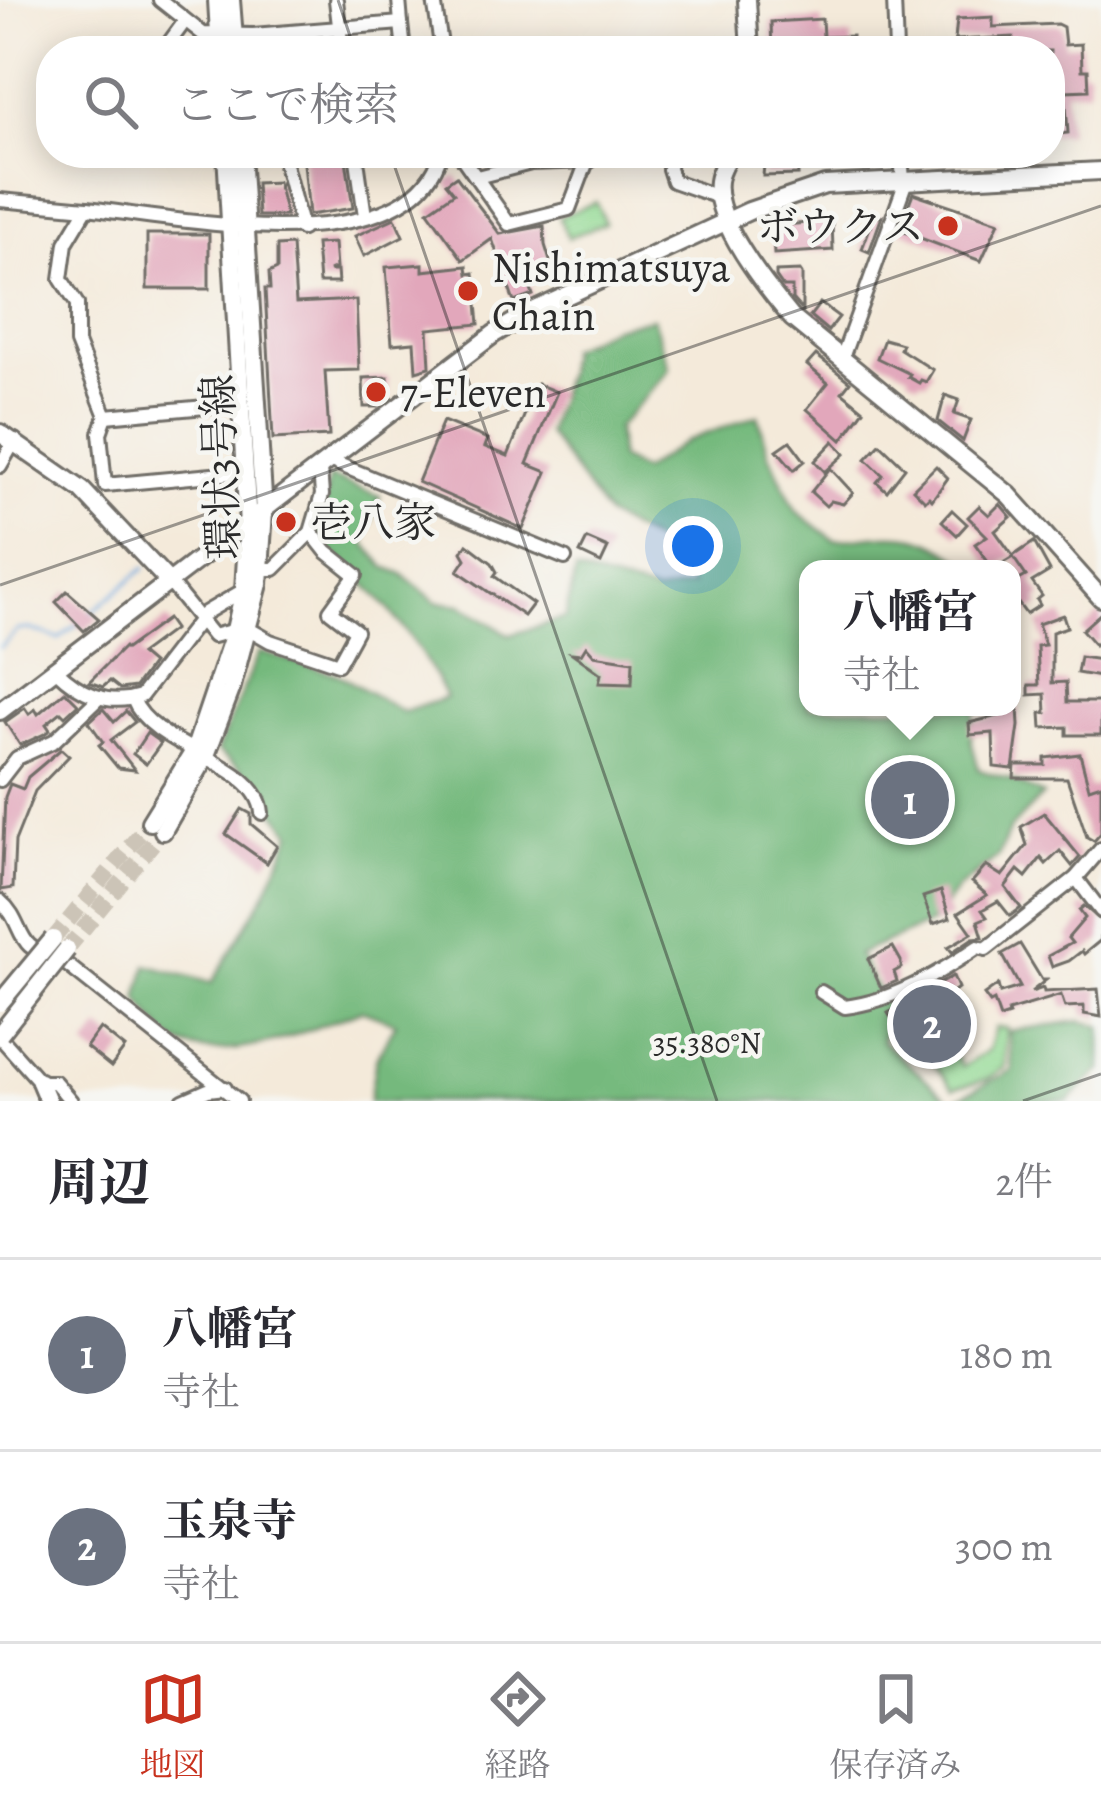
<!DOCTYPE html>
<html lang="ja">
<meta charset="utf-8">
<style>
:root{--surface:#fff;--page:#f2f2f3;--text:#2b2b33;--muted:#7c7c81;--line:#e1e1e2;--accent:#c8321e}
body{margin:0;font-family:Alegreya,"Noto Serif JP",serif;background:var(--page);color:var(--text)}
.you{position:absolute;left:693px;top:546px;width:42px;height:42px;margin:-30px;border:9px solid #fff;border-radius:50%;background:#1a73e8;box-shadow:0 0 0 18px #1a73e833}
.badge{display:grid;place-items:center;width:78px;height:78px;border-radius:50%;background:var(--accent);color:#fff;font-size:39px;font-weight:700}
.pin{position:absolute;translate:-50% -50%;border:6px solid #fff;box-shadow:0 3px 12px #0006}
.popup{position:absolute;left:799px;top:560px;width:222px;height:156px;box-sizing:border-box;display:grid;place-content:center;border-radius:24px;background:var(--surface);filter:drop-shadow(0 3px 9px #0005);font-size:39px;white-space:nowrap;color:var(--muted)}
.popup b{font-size:45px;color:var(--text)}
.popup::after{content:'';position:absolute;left:50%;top:100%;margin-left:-24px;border:24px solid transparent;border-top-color:var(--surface)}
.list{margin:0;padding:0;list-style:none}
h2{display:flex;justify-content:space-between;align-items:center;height:156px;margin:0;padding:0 48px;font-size:51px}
h2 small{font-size:39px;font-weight:400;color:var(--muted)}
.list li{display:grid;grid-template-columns:78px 1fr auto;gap:36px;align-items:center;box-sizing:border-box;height:192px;padding:0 48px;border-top:3px solid var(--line)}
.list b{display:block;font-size:45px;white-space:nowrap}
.list p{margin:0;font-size:39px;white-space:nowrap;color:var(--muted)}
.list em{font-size:39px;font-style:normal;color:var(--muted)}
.icon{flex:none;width:66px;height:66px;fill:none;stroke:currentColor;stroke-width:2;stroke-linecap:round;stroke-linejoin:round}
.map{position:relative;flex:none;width:1101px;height:1101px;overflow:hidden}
.search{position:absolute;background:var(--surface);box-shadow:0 6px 30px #0003;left:36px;right:36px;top:36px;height:132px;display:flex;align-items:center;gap:30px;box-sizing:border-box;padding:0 42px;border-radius:48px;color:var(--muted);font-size:45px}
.sheet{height:540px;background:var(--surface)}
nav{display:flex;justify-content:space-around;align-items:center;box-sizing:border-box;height:168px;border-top:3px solid var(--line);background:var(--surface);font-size:33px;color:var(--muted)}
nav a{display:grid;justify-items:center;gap:6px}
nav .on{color:var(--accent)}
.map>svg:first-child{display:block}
.green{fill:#92d993;stroke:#5e825f;stroke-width:3}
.forest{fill:#75b97d;stroke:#507254;stroke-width:3}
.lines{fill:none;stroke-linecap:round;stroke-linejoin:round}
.stream{stroke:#70a9df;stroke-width:3}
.building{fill:#e2a7bb}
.tertiary-tunnel{stroke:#ccc4b7;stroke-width:16;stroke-dasharray:16 8;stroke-linecap:butt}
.minor-casing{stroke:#716e68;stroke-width:18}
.tertiary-casing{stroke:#716e68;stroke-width:22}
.minor{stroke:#fff;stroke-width:12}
.tertiary{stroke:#fff;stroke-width:16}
.tertiary-bridge-casing{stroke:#716e68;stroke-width:22;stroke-linecap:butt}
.tertiary-bridge{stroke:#fff;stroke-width:16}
.ticks{fill:none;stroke:#2b2b2b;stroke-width:3;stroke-opacity:0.45}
.poi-dot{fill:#c8321e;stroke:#f6f6f2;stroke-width:4.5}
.labels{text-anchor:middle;stroke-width:9;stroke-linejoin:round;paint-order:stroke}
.poi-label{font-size:42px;fill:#2b2b2b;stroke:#f6f6f2;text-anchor:start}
.street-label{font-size:42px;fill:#2b2b2b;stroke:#f6f6f2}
.ticks-label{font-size:30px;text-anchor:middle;fill:#2b2b2b;stroke:#f6f6f2;stroke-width:9;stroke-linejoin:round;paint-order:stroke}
</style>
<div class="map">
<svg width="1101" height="1101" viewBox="0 0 1101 1101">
<rect width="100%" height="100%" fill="#f6f6f2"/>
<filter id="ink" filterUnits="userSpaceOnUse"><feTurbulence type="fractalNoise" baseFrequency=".00833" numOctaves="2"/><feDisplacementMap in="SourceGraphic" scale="24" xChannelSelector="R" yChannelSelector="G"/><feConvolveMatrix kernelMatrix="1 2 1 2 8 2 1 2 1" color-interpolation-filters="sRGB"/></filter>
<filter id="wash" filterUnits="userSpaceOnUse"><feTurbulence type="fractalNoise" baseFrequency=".004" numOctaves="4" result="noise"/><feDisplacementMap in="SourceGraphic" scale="48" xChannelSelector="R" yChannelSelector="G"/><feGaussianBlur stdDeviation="2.7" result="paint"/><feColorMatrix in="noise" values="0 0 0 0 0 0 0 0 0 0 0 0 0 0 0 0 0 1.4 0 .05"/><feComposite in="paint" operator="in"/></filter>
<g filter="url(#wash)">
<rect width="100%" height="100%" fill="#f4eada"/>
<g class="green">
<polygon points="596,202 605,223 568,238 559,217"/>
<polygon points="995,1028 1006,1028 1005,1067 988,1079 953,1089 933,1063 952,1050 962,1067 988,1050"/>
</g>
<g class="forest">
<path d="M653 318 670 369 617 428 619 458 642 471 686 441 758 415 769 454 796 511 834 540C902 534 916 525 974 569H808V707L975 708 971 740 979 770 1009 779 1043 795 1010 829 998 857 958 888 933 922 858 954 890 1013 882 1041 951 1101H369L376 1059 396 1023 361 1010C315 1028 236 1063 185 1046 165 1039 151 1015 138 999L147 965 212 983 266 892 292 833 243 771 217 751 259 652 337 674 403 712 446 698C416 633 371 586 319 539L329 477 380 496 364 542 385 567 401 573 436 602 461 605 510 635 565 618 576 571 657 593 692 586 669 550 607 516 547 433 565 374 568 349 613 327Z"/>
<polygon points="1081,1021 1101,1026 1101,1070 1069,1101 953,1101 1012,1070 1009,1031"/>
</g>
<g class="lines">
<g class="stream">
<polyline points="92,612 145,568"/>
<polyline points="0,647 18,630 30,629 59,639 80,622"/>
</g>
</g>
<g id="blocks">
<g class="building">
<polygon points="993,17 993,27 1057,24 1063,27 1065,45 1081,44 1082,70 1088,70 1089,90 1065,91 1068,133 1050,135 1050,51 1013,51 1013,37 955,40 957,19"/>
<polygon points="822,19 823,37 852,36 852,51 772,51 771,22"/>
<polygon points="303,153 345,153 353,208 309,215"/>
<polygon points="765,153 825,153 826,162 797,161 798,175 763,176"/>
<polygon points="456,176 500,234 544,226 545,245 554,274 529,284 533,295 514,302 492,239 463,260 428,211 454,193 446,183"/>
<polygon points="278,182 286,216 258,216 256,183"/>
<polygon points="913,193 999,222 981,261 899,230"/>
<polygon points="882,216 869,252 862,249 874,217"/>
<polygon points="395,218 403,236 364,256 355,236"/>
<polygon points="832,221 833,250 774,254 772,226"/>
<rect x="147" y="234" width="62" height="55"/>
<polygon points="334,243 336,268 329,271 337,271 338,283 319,283 316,244"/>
<polygon points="292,245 296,303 356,300 359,370 325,371 329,436 273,439 265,289 270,289 269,273 277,269 277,246"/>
<polygon points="423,264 423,271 467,266 468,274 474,273 479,324 428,329 430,367 416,371 414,342 392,344 386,267"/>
<polygon points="800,271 802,274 802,310 792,299 792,287 783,287 776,277 776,272"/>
<polygon points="820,303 839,317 828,331 810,316"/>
<polygon points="884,339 902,344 900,349 933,370 926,382 921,380 919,383 908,377 910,374 877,358"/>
<polygon points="816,355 850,382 842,392 864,410 842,440 807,409 828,383 807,365"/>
<polygon points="388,377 389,398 377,407 364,407 363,378"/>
<polygon points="537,384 557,392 527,464 547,472 523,529 418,482 443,421 488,439 485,447 508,456"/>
<polygon points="945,395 959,400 954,414 971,420 963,441 938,421"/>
<polygon points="790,441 805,461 794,470 777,450"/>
<polygon points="834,441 845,454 825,472 815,461"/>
<polygon points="880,444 905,468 887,491 877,482 883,475 866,459"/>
<polygon points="936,466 948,478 932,500 929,497 925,501 913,489"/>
<polygon points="830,468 853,493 843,504 831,501 826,506 811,492"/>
<polygon points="1000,504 1011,517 995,531 1013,556 1034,542 1050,571 1032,582 1042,596 1037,600 1040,605 1026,614 1012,595 1012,584 1026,576 1013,557 993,569 975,544 987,536 968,517 979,506 989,515"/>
<polygon points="952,510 967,524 957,535 942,521"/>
<polygon points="587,539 608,548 601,563 580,553"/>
<polygon points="467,544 492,563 497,572 494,576 533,604 524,616 458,571 466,559 462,552"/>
<polygon points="67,591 99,619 84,631 56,602"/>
<polygon points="1101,613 1101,640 1095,645 1082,630"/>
<polygon points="1063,615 1067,627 1052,632 1052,683 1066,682 1067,702 1101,702 1101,735 1067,735 1067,727 1042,728 1041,713 1046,713 1045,694 1029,695 1029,685 1039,685 1037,646 1045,645 1038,624"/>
<polygon points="167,619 174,629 140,654 152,664 135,687 120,689 110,681 103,687 89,682 124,647 126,649"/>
<polygon points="586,646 594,655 633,661 632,684 599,683 601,674 572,653 581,654"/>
<polygon points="1080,657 1101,660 1100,677 1077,673"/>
<polygon points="65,691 78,704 65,716 61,712 46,724 50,730 44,734 20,745 5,722 25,708 29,714 35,709 38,714"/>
<polygon points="998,707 1018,707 1019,726 1013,769 994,767 993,733 970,735 969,723 998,716"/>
<polygon points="103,709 114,722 126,711 135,722 111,740 135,770 118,768 99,745 103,742 89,722"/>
<polygon points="147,733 161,743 146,764 133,754"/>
<polygon points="61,749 69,756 35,791 15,841 13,888 1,890 5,797 10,784 23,789 28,777"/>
<polygon points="1080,754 1089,788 1101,784 1101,833 1094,841 1087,837 1067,778 1014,778 1015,765 1045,765 1045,758"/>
<polygon points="242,809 251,814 251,824 277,846 267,863 226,834"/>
<polygon points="1044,813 1080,857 1072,866 1060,851 1046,864 1041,858 1026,877 1018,870 1005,887 1021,908 1010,916 998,901 982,910 987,917 978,921 983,937 973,938 952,952 948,947 972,933 958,913 987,895 972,882 986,866 1002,876 1027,845 1021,827"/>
<polygon points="941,891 950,918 933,924 923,897"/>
<polygon points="1084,906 1101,921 1101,940 1084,954 1082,951 1069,961 1052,967 1048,956 1072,943 1068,938 1085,918 1079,910"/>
<polygon points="1020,944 1042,980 1046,980 1031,992 1043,988 1044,992 1098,989 1101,1017 1084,1014 1084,1006 1065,1007 1061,995 1008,1011 1009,1015 1000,1018 994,1001 990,1003 984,995 998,985 1000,993 1020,987 1002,954"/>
<polygon points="893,947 901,961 901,968 894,972 897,981 881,988 868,959"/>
<polygon points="953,976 958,988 932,1008 952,1046 932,1059 928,1053 916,1059 888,1013"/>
<polygon points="100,1028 125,1048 111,1067 86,1047"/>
</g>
</g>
</g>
<g filter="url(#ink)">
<use href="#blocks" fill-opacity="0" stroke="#716e68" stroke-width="3"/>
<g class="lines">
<g class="tertiary-tunnel">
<polyline points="53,939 150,822"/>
<polyline points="67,949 163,831"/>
</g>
<g class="minor-casing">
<g id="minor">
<polyline points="160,0 203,34 253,35 401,23 399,0"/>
<polyline points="336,0 342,51"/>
<polyline points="434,0 442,51"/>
<polyline points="894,0 896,51"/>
<polyline points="401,23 404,51"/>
<polyline points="163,51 185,21"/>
<polyline points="282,153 302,229"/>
<polyline points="356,153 365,216"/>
<polyline points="459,153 509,224 569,209 590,153"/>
<polyline points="670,153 669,169 673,181 721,198"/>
<polyline points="901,153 903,181"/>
<polyline points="477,177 531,163 590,161"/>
<polyline points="0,200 87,208"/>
<polyline points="842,358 906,181"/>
<polyline points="106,416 239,404"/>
<polyline points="331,461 565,558"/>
<polyline points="0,466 15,440"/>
<path d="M244 472 105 485 100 433 106 416 77 343V304L61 279 66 243 87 208C174 218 409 267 441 153"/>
<polyline points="311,532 322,495 320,469"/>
<polyline points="171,584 213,636 235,630"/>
<polyline points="249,629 270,641 338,664 356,631 330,611 356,575 326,551 311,532 274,569 260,569"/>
<path d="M56 670C80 693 107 707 141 696L205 613 244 590"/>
<path d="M133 699C152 749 258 761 262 813"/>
<polyline points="0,780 17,758 54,741 100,697"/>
<polyline points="1076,878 1101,911"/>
<path d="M0 901C26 922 13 951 56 956L239 1101"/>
<path d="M821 992 845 1007C893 1001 938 974 978 947L986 949 1076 878 1101 849"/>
<polyline points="0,1037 40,1082 55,1082 71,1101"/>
<polyline points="183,1101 208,1090 225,1088"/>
</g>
</g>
<g class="tertiary-casing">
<g id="tertiary">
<polyline points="217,0 220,51"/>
<polyline points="231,0 235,51"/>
<polyline points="747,0 750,51"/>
<path d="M729 153C726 161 719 172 718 181 713 222 767 288 792 318L1009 495 1101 598"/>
<polyline points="0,433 82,490 171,584"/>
<polyline points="0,711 494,334 529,313 749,211 825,185 1101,171"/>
<polyline points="150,822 194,751 235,630 244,590 248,525 226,153"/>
<polyline points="163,831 205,758 231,690 259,584 264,512 241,153"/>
<polyline points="40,1082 48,1101"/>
</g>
</g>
<use href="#minor" class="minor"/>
<use href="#tertiary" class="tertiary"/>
<g class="tertiary-bridge-casing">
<g id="tertiary-bridge">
<polyline points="0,1003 53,939"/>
<polyline points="0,1034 67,949"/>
</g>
</g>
<use href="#tertiary-bridge" class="tertiary-bridge"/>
</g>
</g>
<path class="ticks" d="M338 0 355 51M390 153 717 1101M0 585 1101 206M1023 1101 1101 1074"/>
<g class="poi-dot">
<circle cx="948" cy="226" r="12"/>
<circle cx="468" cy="291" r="12"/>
<circle cx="376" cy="392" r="12"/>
<circle cx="286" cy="522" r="12"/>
</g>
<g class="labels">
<g class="poi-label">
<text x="924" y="241" text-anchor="end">ボウクス</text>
<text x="492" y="282">Nishimatsuya<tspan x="492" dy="48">Chain</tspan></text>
<text x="400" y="407">7-Eleven</text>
<text x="310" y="537">壱八家</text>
</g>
<g class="street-label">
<text transform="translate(220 467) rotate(-92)" y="15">環状3号線</text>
</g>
</g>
<g class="ticks-label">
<text x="707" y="1053">35.380°N</text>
</g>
</svg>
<div class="you"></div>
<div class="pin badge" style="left:910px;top:800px;background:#6b7280">1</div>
<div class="popup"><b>八幡宮</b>寺社</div>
<div class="pin badge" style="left:932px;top:1024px;background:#6b7280">2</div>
<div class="search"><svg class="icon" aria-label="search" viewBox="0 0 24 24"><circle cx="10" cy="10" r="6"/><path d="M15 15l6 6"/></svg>ここで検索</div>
</div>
<section class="sheet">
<h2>周辺<small>2件</small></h2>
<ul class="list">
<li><span class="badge" style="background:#6b7280">1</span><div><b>八幡宮</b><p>寺社</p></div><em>180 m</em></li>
<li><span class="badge" style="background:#6b7280">2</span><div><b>玉泉寺</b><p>寺社</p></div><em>300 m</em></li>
</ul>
</section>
<nav>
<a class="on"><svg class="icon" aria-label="map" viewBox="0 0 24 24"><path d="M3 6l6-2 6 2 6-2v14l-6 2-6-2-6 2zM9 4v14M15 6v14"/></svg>地図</a>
<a><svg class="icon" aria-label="directions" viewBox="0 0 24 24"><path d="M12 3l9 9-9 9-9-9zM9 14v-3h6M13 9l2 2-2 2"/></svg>経路</a>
<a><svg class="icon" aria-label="saved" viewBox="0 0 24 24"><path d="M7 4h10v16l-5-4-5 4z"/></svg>保存済み</a>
</nav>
